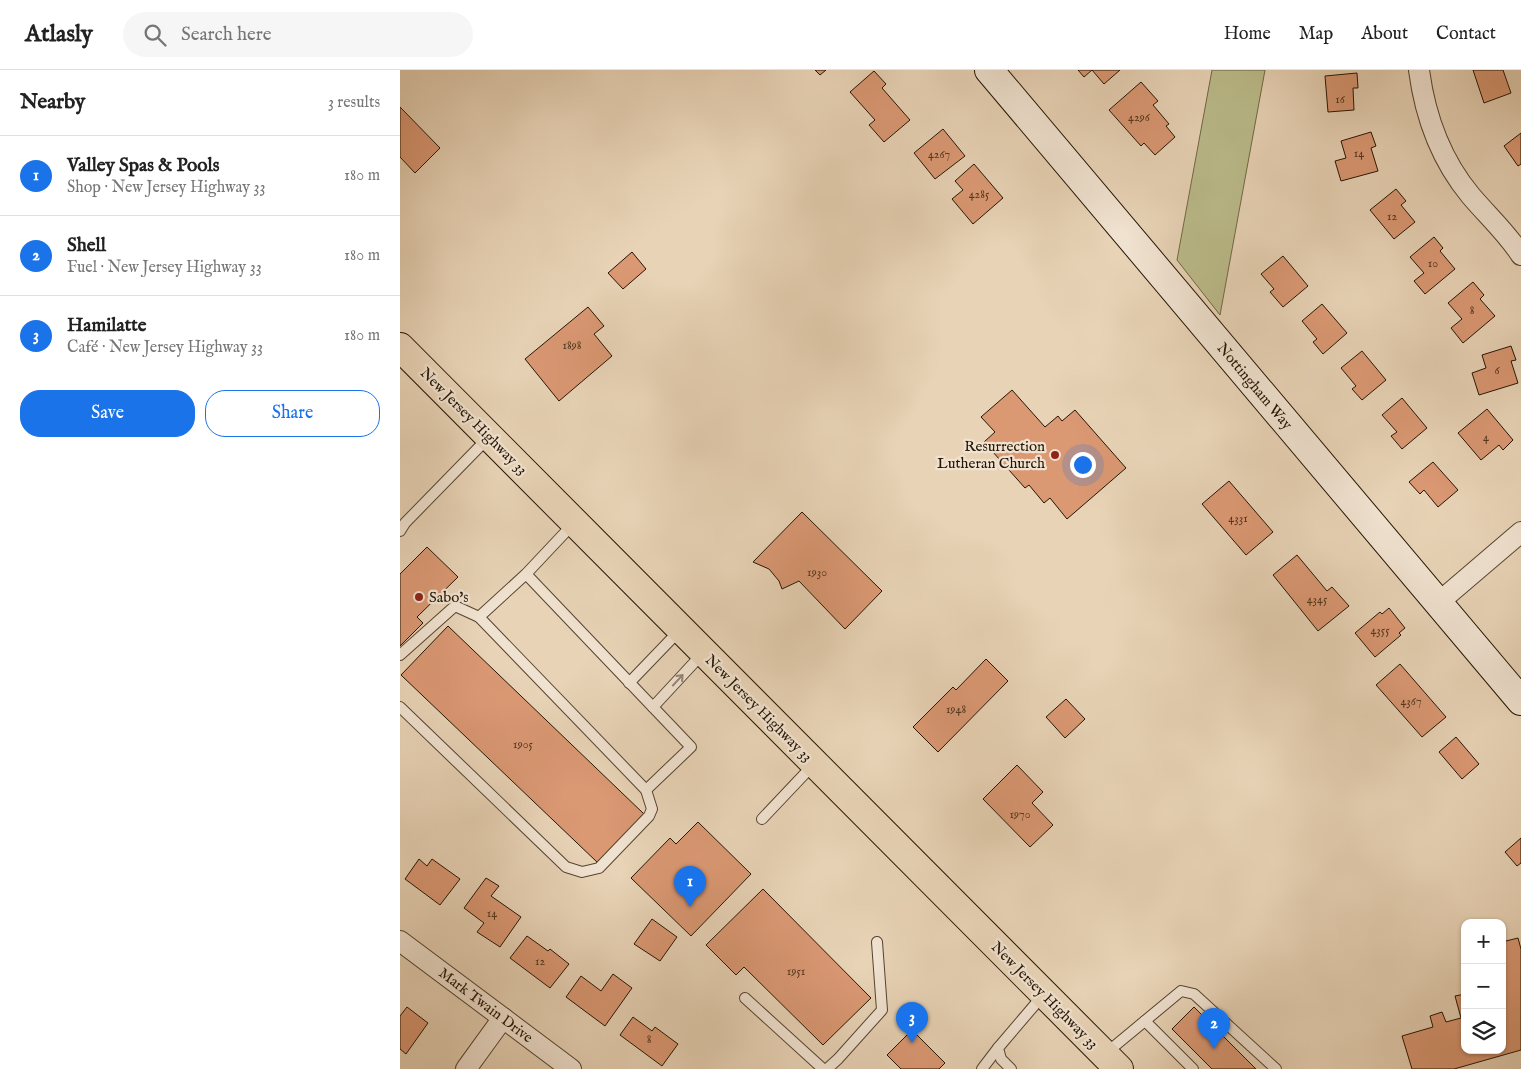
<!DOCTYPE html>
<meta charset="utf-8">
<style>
:root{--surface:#fff;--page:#f6f6f6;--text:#222;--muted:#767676;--line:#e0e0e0;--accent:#1a73e8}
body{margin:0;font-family:"IM FELL English",serif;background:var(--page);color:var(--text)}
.controls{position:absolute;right:15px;bottom:15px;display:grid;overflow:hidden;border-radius:10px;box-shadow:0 1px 4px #0004}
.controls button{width:45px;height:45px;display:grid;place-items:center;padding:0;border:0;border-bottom:1px solid var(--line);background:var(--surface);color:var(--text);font:25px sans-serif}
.you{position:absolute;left:682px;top:394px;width:18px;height:18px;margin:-12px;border:4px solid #fff;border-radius:50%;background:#1a73e8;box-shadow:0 0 0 8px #1a73e833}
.badge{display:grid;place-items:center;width:32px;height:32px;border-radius:50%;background:var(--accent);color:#fff;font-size:16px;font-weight:700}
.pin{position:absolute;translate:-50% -41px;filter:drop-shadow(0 1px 2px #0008)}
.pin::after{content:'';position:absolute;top:26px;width:18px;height:15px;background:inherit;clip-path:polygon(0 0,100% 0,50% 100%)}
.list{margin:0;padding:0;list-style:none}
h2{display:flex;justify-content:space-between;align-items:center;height:65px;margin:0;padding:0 20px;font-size:21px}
h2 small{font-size:16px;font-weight:400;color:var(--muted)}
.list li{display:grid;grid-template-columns:32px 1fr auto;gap:15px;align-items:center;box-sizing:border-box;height:80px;padding:0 20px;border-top:1px solid var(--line)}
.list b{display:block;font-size:19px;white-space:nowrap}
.list p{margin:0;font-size:16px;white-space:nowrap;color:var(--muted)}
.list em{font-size:16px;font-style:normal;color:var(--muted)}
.actions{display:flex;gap:10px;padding:15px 20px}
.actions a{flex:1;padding:11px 0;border:1px solid var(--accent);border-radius:20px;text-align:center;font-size:18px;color:var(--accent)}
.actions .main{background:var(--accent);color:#fff}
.icon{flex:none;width:28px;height:28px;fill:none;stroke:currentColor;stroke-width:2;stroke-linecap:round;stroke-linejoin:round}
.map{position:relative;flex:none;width:1121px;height:999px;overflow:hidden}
header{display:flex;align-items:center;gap:30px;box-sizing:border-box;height:70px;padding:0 25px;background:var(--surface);border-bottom:1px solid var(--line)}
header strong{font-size:24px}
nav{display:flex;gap:28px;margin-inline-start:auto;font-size:18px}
.search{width:350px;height:45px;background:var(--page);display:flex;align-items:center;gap:12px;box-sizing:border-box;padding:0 18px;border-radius:28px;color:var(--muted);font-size:19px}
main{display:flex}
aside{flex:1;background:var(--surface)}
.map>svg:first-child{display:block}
.green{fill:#bbbb8a;stroke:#706846}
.building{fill:#da9873;stroke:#251503}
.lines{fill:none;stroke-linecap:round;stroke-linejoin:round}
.lane-casing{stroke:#564430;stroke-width:12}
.street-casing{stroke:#564430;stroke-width:22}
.secondary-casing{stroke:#251503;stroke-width:30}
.primary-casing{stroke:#251503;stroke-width:30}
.lane{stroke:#f0e2d0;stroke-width:10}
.street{stroke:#f0e2d0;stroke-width:20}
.secondary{stroke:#f0e2d0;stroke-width:28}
.primary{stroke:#e8d3b6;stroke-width:28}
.oneway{stroke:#958674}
.poi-dot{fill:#8f2418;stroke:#f0e2d0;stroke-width:2}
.labels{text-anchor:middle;stroke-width:4.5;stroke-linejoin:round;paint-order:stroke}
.number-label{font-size:12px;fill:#52361f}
.street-label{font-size:15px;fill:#251503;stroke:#f0e2d0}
.poi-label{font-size:15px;fill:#251503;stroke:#f0e2d0;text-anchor:end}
</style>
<header>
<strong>Atlasly</strong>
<div class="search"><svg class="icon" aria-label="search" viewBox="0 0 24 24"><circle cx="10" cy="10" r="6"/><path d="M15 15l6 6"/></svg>Search here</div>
<nav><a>Home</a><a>Map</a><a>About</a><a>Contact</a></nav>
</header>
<main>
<aside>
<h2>Nearby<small>3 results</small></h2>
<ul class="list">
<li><span class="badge">1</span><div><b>Valley Spas &amp; Pools</b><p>Shop · New Jersey Highway 33</p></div><em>180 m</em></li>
<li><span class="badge">2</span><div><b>Shell</b><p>Fuel · New Jersey Highway 33</p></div><em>180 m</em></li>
<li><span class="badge">3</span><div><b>Hamilatte</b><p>Café · New Jersey Highway 33</p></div><em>180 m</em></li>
</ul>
<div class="actions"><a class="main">Save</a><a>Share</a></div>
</aside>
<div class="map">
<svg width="1121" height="999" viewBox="0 0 1121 999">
<rect width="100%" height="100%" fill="#e8d3b6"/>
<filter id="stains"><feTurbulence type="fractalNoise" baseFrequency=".004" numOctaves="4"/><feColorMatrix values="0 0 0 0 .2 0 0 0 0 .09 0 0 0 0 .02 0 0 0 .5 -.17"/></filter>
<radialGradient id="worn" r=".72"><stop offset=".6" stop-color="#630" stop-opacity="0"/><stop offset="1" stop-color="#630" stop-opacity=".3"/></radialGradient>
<polygon class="green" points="812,0 865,0 820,245 777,190"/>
<g class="building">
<polygon points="415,0 426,0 420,5"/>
<polygon points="678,0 692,0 684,7"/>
<polygon points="692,0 720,0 704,14"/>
<polygon points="1073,0 1103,0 1111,23 1084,33"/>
<polygon points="474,1 486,14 482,18 510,50 484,72 469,55 475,50 450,22"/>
<polygon points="957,3 958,18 953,18 954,40 928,42 925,6"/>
<polygon points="741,12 758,31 753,35 769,54 766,56 775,67 755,85 744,73 741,76 709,40"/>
<polygon points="0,37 40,78 15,103 0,87"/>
<polygon points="543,59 565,86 535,109 514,83"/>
<polygon points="971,62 976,76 971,78 978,101 941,111 935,91 946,88 941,71"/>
<polygon points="1121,63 1121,94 1118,96 1104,76"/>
<polygon points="574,94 603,128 573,154 552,129 563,120 555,111"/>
<polygon points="996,119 1006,131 1001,135 1015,152 994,169 970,140"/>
<polygon points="1034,167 1043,178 1040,181 1055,199 1025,224 1014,211 1024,203 1010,187"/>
<polygon points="232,182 246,199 223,219 208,203"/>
<polygon points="883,186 908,216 883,237 870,222 874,219 861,204"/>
<polygon points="1073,212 1084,225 1080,229 1095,246 1063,273 1051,258 1062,249 1048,233"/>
<polygon points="922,234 947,263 923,284 913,272 917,269 902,251"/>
<polygon points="188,237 204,256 194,264 212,286 159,331 125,289"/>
<polygon points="1111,276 1116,290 1111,291 1118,313 1079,325 1072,303 1086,298 1082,285"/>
<polygon points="962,281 986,310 962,330 952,319 956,316 941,298"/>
<polygon points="612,320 645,357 658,346 662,351 675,340 726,398 667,449 650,428 644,433 629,415 625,418 584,372 595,362 581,347"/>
<polygon points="1002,328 1027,358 1002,379 991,366 997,362 982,345"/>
<polygon points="1087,339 1113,370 1103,380 1099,375 1081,390 1058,363"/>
<polygon points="1033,392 1058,420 1038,437 1024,420 1020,424 1009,412"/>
<polygon points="829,411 873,462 846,485 802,434"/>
<polygon points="402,442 482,521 445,559 399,511 382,519 379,511 369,499 353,492"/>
<polygon points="27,477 58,507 17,547 23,553 0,576 0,504"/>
<polygon points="897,485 927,521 932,517 949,536 918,561 873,505"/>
<polygon points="989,538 1005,558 999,563 1001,565 975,587 955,563 980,542 982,544"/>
<polygon points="48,556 244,744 198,793 1,605"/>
<polygon points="586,589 608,611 538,682 513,657 553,617 556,620"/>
<polygon points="1000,594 1046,647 1022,667 976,615"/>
<polygon points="666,629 685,649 665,668 646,647"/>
<polygon points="1056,667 1079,694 1062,709 1039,682"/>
<polygon points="617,695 643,722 632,733 653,755 630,777 583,729"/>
<polygon points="298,752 351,804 291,866 231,808 270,768 276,774"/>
<polygon points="1121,768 1121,793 1117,796 1105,782"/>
<polygon points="19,789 27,796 32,789 60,809 40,835 5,809"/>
<polygon points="86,808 99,816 91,826 121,847 100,877 77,862 84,853 64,838"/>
<polygon points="363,819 471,928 423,975 344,897 336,905 306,875"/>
<polygon points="252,849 277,867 260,891 234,874"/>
<polygon points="127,866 148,881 150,879 169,894 150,918 110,888"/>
<polygon points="1118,868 1121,879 1121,980 1054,999 1012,999 1002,966 1033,957 1030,946 1042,942 1046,952 1061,948 1055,926 1065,924 1065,980 1102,980 1102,872"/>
<polygon points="213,904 232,918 205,956 166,927 181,906 201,921"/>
<polygon points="7,937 28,953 6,984 0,979 0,946"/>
<polygon points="794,937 856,999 812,999 772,959"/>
<polygon points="233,947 252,961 255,957 278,974 262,996 220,965"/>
<polygon points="512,960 545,993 539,999 501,999 487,985"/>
</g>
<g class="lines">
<g class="lane-casing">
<g id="lane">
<polyline points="0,461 5,453 89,367"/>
<polyline points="126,504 291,677 246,720 79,547 126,504 174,453"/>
<polyline points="0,585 55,536 79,547"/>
<polyline points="229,613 280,560"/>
<polyline points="0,637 166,797 182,802 199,798 249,746 252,739 246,720"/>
<polyline points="253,637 303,583"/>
<polyline points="362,749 414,694"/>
<polyline points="345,928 423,999"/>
<polyline points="745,951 793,999"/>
<polyline points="705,984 781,921 794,924 876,999"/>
<polyline points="427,999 438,989 482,940 477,872"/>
<polyline points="582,999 598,978"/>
<polyline points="611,999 601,989 598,978 644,924"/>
</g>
</g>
<g class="street-casing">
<g id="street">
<path d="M1019 0C1025 46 1041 90 1071 126 1088 146 1107 163 1121 185"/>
<polyline points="1038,533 1121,462"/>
<polyline points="0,871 171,999"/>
<polyline points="66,999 103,948"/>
</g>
</g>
<g class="secondary-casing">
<polyline id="secondary" points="589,0 1121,631"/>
</g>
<g class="primary-casing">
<polyline id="primary" points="0,277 719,999"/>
</g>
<use href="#lane" class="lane"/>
<use href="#street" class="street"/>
<use href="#secondary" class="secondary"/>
<use href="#primary" class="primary"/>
</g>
<defs><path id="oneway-shaft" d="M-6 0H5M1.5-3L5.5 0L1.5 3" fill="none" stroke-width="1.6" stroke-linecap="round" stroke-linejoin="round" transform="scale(1.25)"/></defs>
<use class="oneway" href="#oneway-shaft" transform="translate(278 610) rotate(-47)"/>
<g class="poi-dot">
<circle cx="655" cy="385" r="5"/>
<circle cx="19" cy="527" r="5"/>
</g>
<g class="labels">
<g class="number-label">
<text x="940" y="33">16</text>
<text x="739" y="51">4296</text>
<text x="959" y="87">14</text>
<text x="539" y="88">4267</text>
<text x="579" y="128">4285</text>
<text x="992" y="150">12</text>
<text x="1033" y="197">10</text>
<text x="1072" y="244">8</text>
<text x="172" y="279">1898</text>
<text x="1097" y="304">6</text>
<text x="1086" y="371">4</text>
<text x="838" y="452">4331</text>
<text x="417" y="506">1930</text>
<text x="917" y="533">4345</text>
<text x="980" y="564">4355</text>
<text x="1011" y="635">4367</text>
<text x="556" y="643">1948</text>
<text x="123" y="678">1905</text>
<text x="620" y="748">1970</text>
<text x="92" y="847">14</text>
<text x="140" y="895">12</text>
<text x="396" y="905">1951</text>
<text x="249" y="973">8</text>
</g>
<g class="street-label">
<text transform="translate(855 316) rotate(50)" y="5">Nottingham Way</text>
<text transform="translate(74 351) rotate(45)" y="5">New Jersey Highway 33</text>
<text transform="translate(359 638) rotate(45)" y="5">New Jersey Highway 33</text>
<text transform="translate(645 925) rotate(45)" y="5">New Jersey Highway 33</text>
<text transform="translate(86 935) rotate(37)" y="5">Mark Twain Drive</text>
</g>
<g class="poi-label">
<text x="645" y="381">Resurrection<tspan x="645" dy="17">Lutheran Church</tspan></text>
<text x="29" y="532" text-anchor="start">Sabo's</text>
</g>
</g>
<rect width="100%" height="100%" filter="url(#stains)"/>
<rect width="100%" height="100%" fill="url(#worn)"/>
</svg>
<div class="controls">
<button>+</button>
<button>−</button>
<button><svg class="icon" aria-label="layers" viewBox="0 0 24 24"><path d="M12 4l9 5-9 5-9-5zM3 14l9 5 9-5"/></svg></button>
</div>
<div class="you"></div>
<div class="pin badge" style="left:290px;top:837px">1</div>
<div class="pin badge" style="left:814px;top:979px">2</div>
<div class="pin badge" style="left:512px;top:973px">3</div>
</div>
</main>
